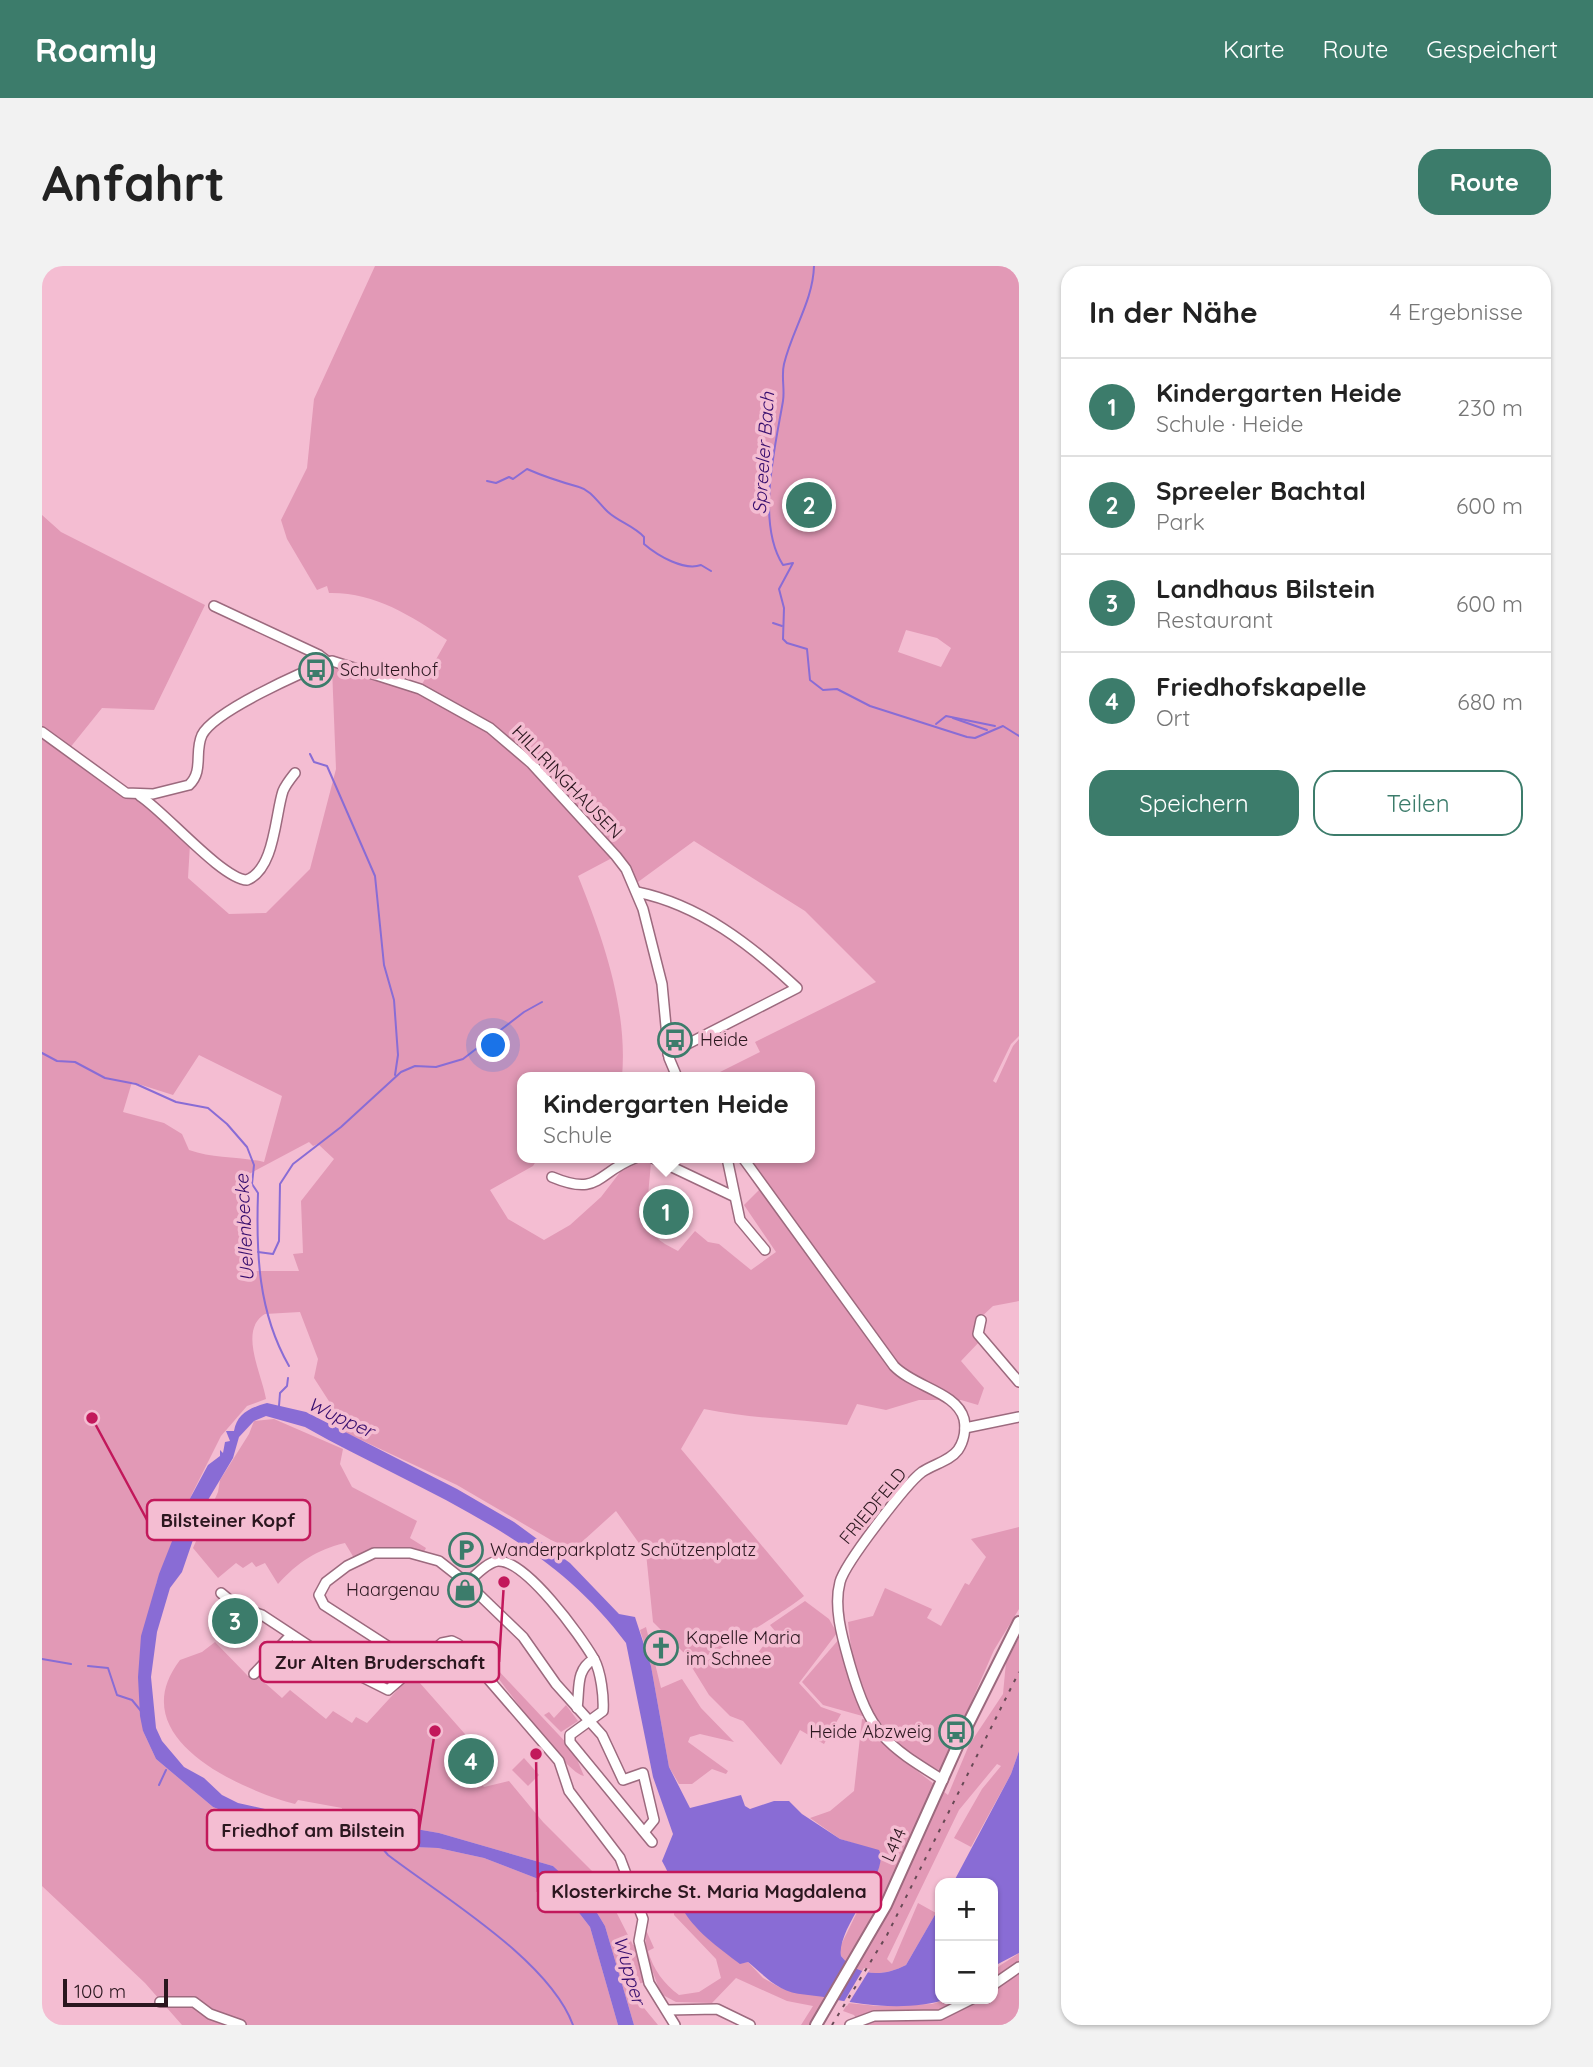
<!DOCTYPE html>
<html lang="de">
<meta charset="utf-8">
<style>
:root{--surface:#fff;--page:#f2f2f2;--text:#222;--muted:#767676;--line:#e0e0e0;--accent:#3c7c6b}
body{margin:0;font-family:Quicksand,sans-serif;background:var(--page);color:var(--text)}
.controls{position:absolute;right:21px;bottom:21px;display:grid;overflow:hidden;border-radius:14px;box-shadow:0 2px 5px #0004}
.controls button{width:63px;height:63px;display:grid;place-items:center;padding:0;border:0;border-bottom:2px solid var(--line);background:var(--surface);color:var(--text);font:35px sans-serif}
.scale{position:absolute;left:21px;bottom:18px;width:105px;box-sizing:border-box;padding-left:7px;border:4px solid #2b171f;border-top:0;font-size:19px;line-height:24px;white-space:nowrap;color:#2b171f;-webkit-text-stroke:5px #f4bdd2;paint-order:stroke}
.you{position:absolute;left:452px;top:780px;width:24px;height:24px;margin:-18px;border:5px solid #fff;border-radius:50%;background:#1a73e8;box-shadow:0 0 0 10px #1a73e833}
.badge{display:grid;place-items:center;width:46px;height:46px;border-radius:50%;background:var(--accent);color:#fff;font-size:23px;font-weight:700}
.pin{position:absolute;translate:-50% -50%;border:4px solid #fff;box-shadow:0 2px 7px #0006}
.popup{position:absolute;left:475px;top:806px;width:298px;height:91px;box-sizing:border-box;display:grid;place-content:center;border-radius:14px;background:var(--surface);filter:drop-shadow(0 2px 5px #0005);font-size:23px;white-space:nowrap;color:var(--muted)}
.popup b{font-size:26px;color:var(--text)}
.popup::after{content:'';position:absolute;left:50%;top:100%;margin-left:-14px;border:14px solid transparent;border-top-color:var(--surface)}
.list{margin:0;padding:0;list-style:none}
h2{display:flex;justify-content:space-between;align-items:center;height:91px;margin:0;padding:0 28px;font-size:30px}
h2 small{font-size:23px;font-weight:400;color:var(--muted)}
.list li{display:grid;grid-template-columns:46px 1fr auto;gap:21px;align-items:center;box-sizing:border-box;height:98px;padding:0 28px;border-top:2px solid var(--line)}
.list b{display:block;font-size:26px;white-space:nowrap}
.list p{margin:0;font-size:23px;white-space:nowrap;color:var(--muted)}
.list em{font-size:23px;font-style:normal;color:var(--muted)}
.actions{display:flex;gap:14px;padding:21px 28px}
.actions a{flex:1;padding:16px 0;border:2px solid var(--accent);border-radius:21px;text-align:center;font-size:24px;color:var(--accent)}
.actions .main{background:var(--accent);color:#fff}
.map{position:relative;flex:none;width:977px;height:1759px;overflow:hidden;border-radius:21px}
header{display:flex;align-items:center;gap:42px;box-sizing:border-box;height:98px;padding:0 35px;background:var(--accent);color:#fff}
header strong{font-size:33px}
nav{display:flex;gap:38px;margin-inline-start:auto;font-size:24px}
.intro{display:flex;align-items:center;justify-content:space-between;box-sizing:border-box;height:168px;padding:0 42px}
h1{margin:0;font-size:49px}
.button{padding:18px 32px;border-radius:21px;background:var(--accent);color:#fff;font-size:24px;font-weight:700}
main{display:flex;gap:42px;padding:0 42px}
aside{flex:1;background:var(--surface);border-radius:21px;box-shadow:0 2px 5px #0004}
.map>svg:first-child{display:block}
.green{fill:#e299b6;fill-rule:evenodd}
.water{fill:#896cd5}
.pier{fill:#f4bdd2}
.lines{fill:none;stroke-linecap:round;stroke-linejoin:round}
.stream{stroke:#896cd5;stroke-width:2}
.minor-casing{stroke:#9c6a7e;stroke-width:12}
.major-casing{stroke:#9c6a7e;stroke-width:14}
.minor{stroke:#fff;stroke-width:9}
.major{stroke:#fff;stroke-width:10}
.rail{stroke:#684955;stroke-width:2;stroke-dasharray:3.5 7;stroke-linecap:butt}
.labels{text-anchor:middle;stroke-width:7;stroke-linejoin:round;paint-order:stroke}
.poi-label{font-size:18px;fill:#2b171f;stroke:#f4bdd2;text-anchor:start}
.street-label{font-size:18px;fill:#2b171f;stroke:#f4bdd2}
.water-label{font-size:19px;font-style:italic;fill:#360d6e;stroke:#f4bdd2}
.leader{fill:none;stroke:#c2185b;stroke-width:2.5}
.callout-dot{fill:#c2185b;stroke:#f4bdd2;stroke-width:2.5}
.callout{fill:#f4bdd2;stroke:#c2185b;stroke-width:2.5}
.callout-label{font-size:19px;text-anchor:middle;font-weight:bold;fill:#2b171f}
</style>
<header>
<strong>Roamly</strong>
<nav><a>Karte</a><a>Route</a><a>Gespeichert</a></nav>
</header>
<div class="intro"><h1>Anfahrt</h1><a class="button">Route</a></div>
<main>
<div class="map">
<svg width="977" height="1759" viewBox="0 0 977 1759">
<rect width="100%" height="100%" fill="#f4bdd2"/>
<g class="green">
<path d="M333 0H977V770L969 778 951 815 954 817 971 780 977 773V1035L951 1040 936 1054 938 1075 919 1095 942 1122 936 1139 919 1134H877L844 1144 815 1138 805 1159C757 1153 710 1153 662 1143L639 1183 762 1330C748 1342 672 1390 656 1392L641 1386 611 1356 604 1287 574 1245 531 1284 509 1274 415 1219 300 1165 292 1143 272 1112 276 1093 258 1046 223 1048C196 1064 220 1108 224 1133L205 1140 179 1170 150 1228 114 1318 101 1465 114 1493 171 1541 213 1558 319 1579 396 1582 442 1592 517 1621 548 1661 576 1759H140L103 1717 0 1620V469L85 530 101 536 148 578 146 612 187 648 224 647 268 603 294 503 290 402 283 400 289 398C319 407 353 414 381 427 462 466 511 528 570 592L536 610C561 672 586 743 580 811H480V892H496L491 900 448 924 466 953 502 974 528 959 559 931 579 905 597 895 609 896C608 916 601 950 613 969 617 976 629 981 636 985L653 965 666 976 677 978 709 1004 734 986 702 939 722 919 701 892H768V811H676L674 808 718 786 713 776 834 716 763 645 652 575 596 616 578 588 471 474 413 436 379 420 405 374C368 349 332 326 287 327L285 320 275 324 245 273 239 254 265 202 272 133ZM864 364 895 372 909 382 899 401 856 386ZM157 789 240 830 222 896C196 890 172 893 147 884L140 868 122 857 81 846 90 816 131 829ZM267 876 271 880 276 878 292 893 259 935 261 987 251 988 257 1005H199L207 908Z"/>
<polygon points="0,249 19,266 163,339 112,444 60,442 27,483 0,463"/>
<path d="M232 1153 301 1183 298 1198 310 1221 375 1255 368 1272 384 1282 382 1286 363 1283 312 1292 303 1277C274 1284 256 1296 236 1318L223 1297 214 1301 210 1296 201 1302 194 1297 176 1312 151 1282 176 1226 178 1214 207 1168 212 1155Z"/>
<path d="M977 1261V1343L952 1384 899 1505C832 1474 813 1426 806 1356L831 1350 843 1322 890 1343 885 1352 899 1360 923 1317 927 1319 944 1291 929 1273Z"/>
<polygon points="763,1335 787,1353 795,1367 757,1417 779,1441 799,1448 782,1478 758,1464 739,1499 701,1455 688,1450 667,1429 646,1395 655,1398 693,1384 698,1384 700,1396 711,1393 733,1365 728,1359"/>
<polygon points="604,1361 619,1422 640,1413 659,1442 692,1476 658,1468 648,1471 646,1476 686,1505 684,1508 670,1503 650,1518 637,1518 627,1501 609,1400 598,1364"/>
<polygon points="798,1372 824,1451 781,1439 760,1416"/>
<path d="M977 1372V1485L969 1508 929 1581 912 1572 940 1523 959 1500 955 1498 917 1544 845 1693 850 1698 876 1637 894 1647 864 1699C841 1711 816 1711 799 1690L798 1681 835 1605 814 1578 798 1573 768 1552 788 1545 812 1525 820 1453 825 1454 847 1483 906 1529 927 1479 961 1428 964 1396Z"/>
<path d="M173 1376 206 1410 214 1409 240 1432 248 1424 284 1453 291 1445 310 1457 314 1451 325 1457 370 1408 430 1476 416 1491 442 1521 467 1515 501 1556 557 1612 591 1679H594L603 1716 592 1719 602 1742 616 1759H592L563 1660 546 1632 511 1600 397 1567 299 1550 300 1542 256 1534 253 1538C197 1523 79 1471 138 1394L160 1386Z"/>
<path d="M446 1399 454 1402 531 1484 542 1510C523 1507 465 1421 447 1401L443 1403Z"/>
<polygon points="524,1439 536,1455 519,1466 502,1449 507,1446 512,1452"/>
<polygon points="482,1492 497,1509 486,1520 470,1504"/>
<path d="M633 1618C641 1654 669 1676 698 1697L706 1696 721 1712 739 1722 785 1731 769 1759H759L771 1740 745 1735 694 1712 670 1737 634 1736 619 1728 604 1688V1664L612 1682 606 1685C611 1703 622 1718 637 1729L657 1726 679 1712 674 1693 632 1649Z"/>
<path d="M977 1687V1759H818L812 1749 801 1745 806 1737 836 1740 890 1738 906 1733H951C951 1697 950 1706 977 1687Z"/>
</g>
<g class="water">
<path d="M225 1137 264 1146 415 1223 472 1256 528 1297 577 1348 593 1351 609 1400 627 1501 648 1542 699 1529 703 1540 708 1543 732 1535H747L760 1548 798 1573 837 1584C849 1607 794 1661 799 1690 816 1711 841 1711 864 1699L898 1640V1733H906C868 1745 824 1740 786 1732 771 1728 753 1730 739 1722 725 1714 716 1704 706 1696L698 1698C677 1682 651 1664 639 1640 632 1625 629 1610 620 1595L631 1568 611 1511 584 1377C502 1266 378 1226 263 1161L224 1150 212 1155 197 1171 191 1192 163 1239 140 1306 128 1322 115 1366 109 1411 114 1462 120 1475 142 1501 162 1512 180 1529 196 1537 223 1543 299 1550 397 1567 511 1600 546 1632 563 1660 592 1759H576L548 1661 517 1621 442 1592 396 1582 319 1579 277 1566 201 1553 171 1541 114 1493 101 1465 98 1450 96 1411 99 1370 117 1308 144 1240 166 1199 178 1190V1184L181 1187 183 1176 188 1175 184 1165H192C195 1148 207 1142 225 1137Z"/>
<polygon points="977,1485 977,1687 956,1698 951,1705 951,1617 911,1617 969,1508"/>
</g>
<polygon class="pier" points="822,1702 828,1703 805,1740 800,1739"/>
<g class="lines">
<g class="stream">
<path d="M772 0C771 35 750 64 742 98 739 110 743 123 741 135 733 182 714 257 741 299L751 297 737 323 742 342 741 373 745 377 765 383 768 414 781 424 795 423 828 440 925 471 933 472 961 460 977 470"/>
<path d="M445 215 454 217 467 211 471 213 485 203C503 211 519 216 537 221 549 224 557 238 566 246 577 256 592 260 602 271V278C616 290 642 305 659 299L669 305"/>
<polyline points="731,357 740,360"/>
<polyline points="911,452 945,464"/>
<polyline points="894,458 904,450 953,460"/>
<polyline points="268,488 272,496 285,500 333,610 342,699 352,734 356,789 353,809"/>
<path d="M0 787 15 795 33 796 63 812 94 818 134 836 166 842 185 858 205 881 212 899 210 918 216 927C214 987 216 1046 247 1100"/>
<polyline points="216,986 231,988 237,975 238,918 251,898 299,861 359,806 373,800 394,801 421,793 482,746 500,736"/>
<polyline points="237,1140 238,1127 245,1120 246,1112"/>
<polyline points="0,1393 29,1398"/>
<polyline points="46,1400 66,1402 75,1429 90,1434 99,1445"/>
<polyline points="117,1519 124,1504"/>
<path d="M336 1577 346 1589C401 1631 507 1694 531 1759"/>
</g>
<g class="minor-casing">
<g id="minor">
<polyline points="172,340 277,389 286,396"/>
<path d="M0 466 84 527 111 528 147 519C162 505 152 486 160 469 172 445 262 405 290 395L378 423 448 462 489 497 574 590 584 603 601 643 620 718 627 792 635 811"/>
<path d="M98 530C123 546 180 613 205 614 233 603 233 549 241 525 244 518 249 512 253 507"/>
<path d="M595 626C658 639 709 679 755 722L626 788"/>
<polyline points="611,892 691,930"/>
<polyline points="685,892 698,954 723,984"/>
<path d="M701 892 852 1100C872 1121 915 1126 922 1153 924 1163 922 1175 916 1184 908 1195 892 1198 880 1206 865 1217 803 1297 798 1316 791 1342 801 1374 808 1399 828 1468 843 1478 901 1514"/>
<path d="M510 911C558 931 554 907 593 892"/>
<polyline points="939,1054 936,1068 977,1116"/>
<polyline points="923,1162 977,1151"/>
<path d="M425 1317C433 1310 445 1296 456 1295 484 1294 538 1369 552 1393 559 1406 562 1431 561 1445L528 1469V1476L610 1576"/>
<polyline points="179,1327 196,1341 220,1349 296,1399 346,1424 400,1377 410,1375 416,1378 517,1495 527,1525 578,1592 601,1653 597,1675 607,1717 633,1759"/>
<polyline points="375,1399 282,1339 277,1329 284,1316 305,1300 332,1287 368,1287 397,1295 425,1317 481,1371 514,1418 560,1469 581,1514 601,1507 612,1554 603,1565"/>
<polyline points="212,1408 249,1369"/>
<path d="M535 1442C538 1423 533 1404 552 1393"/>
<polyline points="951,1719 977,1701"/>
<polyline points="118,1736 152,1736 168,1748 199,1759"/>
<polyline points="626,1744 675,1743 708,1759"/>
<polyline points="808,1759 832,1750 898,1749 930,1733"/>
</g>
</g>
<g class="major-casing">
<polyline id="major" points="774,1759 844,1639 919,1472 977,1356"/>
</g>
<use href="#minor" class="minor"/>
<use href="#major" class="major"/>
<polyline class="rail" points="790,1759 845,1669 977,1406"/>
</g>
<defs>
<g id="bus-ring" transform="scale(1.75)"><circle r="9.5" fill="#f4bdd2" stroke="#3c7c6b" stroke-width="1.5"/><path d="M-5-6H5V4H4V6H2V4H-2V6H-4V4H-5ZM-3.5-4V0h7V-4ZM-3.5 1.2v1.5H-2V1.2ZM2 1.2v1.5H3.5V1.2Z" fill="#3c7c6b"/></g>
<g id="parking-ring" transform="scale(1.75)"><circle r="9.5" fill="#f4bdd2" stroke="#3c7c6b" stroke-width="1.5"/><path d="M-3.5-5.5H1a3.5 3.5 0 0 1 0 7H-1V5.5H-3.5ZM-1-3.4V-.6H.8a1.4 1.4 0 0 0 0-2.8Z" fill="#3c7c6b"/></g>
<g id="shop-ring" transform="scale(1.75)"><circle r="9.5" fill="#f4bdd2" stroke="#3c7c6b" stroke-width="1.5"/><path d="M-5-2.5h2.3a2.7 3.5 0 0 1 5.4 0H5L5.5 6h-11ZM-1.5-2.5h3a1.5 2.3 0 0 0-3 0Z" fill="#3c7c6b"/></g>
<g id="church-ring" transform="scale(1.75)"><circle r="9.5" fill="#f4bdd2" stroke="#3c7c6b" stroke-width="1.5"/><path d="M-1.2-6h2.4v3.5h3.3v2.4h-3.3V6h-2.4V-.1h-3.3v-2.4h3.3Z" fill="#3c7c6b"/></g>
</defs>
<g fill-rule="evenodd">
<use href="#bus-ring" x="274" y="404"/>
<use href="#bus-ring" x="633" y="774"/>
<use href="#parking-ring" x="424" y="1284"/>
<use href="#shop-ring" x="423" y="1324"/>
<use href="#church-ring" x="619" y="1382"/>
<use href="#bus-ring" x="914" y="1466"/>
</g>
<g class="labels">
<g class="poi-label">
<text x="298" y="410">Schultenhof</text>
<text x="658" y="780">Heide</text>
<text x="448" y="1290">Wanderparkplatz Schützenplatz</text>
<text x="398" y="1330" text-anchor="end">Haargenau</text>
<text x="644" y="1378">Kapelle Maria<tspan x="644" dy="21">im Schnee</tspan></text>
<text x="890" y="1472" text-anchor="end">Heide Abzweig</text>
</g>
<g class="street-label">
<text transform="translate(525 516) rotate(46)" y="6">HILLRINGHAUSEN</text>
<text transform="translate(831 1240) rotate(-50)" y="6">FRIEDFELD</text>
<text transform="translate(852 1579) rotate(-66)" y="6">L414</text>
</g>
<g class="water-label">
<text transform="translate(721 187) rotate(-86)" y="7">Spreeler Bach</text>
<text transform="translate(202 962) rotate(-93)" y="7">Uellenbecke</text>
<text transform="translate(299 1151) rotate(25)" y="7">Wupper</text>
<text transform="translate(588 1704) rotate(74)" y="7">Wupper</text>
</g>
</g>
<path class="leader" d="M50 1152L105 1254M462 1316L457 1396M393 1465L377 1564M494 1488L496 1626"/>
<g class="callout-dot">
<circle cx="50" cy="1152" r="7"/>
<circle cx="462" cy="1316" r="7"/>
<circle cx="393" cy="1465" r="7"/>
<circle cx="494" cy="1488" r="7"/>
</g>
<g class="callout">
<rect x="105" y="1234" width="163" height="40" rx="7"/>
<rect x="218" y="1376" width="239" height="40" rx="7"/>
<rect x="165" y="1544" width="212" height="40" rx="7"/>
<rect x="496" y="1606" width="343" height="40" rx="7"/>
</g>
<g class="callout-label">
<text x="186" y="1261">Bilsteiner Kopf</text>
<text x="338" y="1403">Zur Alten Bruderschaft</text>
<text x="271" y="1571">Friedhof am Bilstein</text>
<text x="667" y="1632">Klosterkirche St. Maria Magdalena</text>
</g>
</svg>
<div class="controls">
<button>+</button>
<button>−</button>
</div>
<div class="scale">100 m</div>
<div class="you"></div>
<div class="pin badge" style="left:624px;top:946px">1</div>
<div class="popup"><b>Kindergarten Heide</b>Schule</div>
<div class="pin badge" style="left:767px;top:239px">2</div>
<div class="pin badge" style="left:193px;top:1355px">3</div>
<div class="pin badge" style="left:429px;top:1495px">4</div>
</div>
<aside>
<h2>In der Nähe<small>4 Ergebnisse</small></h2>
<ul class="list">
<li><span class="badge">1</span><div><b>Kindergarten Heide</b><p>Schule · Heide</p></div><em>230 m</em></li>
<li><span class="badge">2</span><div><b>Spreeler Bachtal</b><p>Park</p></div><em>600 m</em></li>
<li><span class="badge">3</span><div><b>Landhaus Bilstein</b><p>Restaurant</p></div><em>600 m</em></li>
<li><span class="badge">4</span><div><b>Friedhofskapelle</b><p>Ort</p></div><em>680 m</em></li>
</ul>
<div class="actions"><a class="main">Speichern</a><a>Teilen</a></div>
</aside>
</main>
